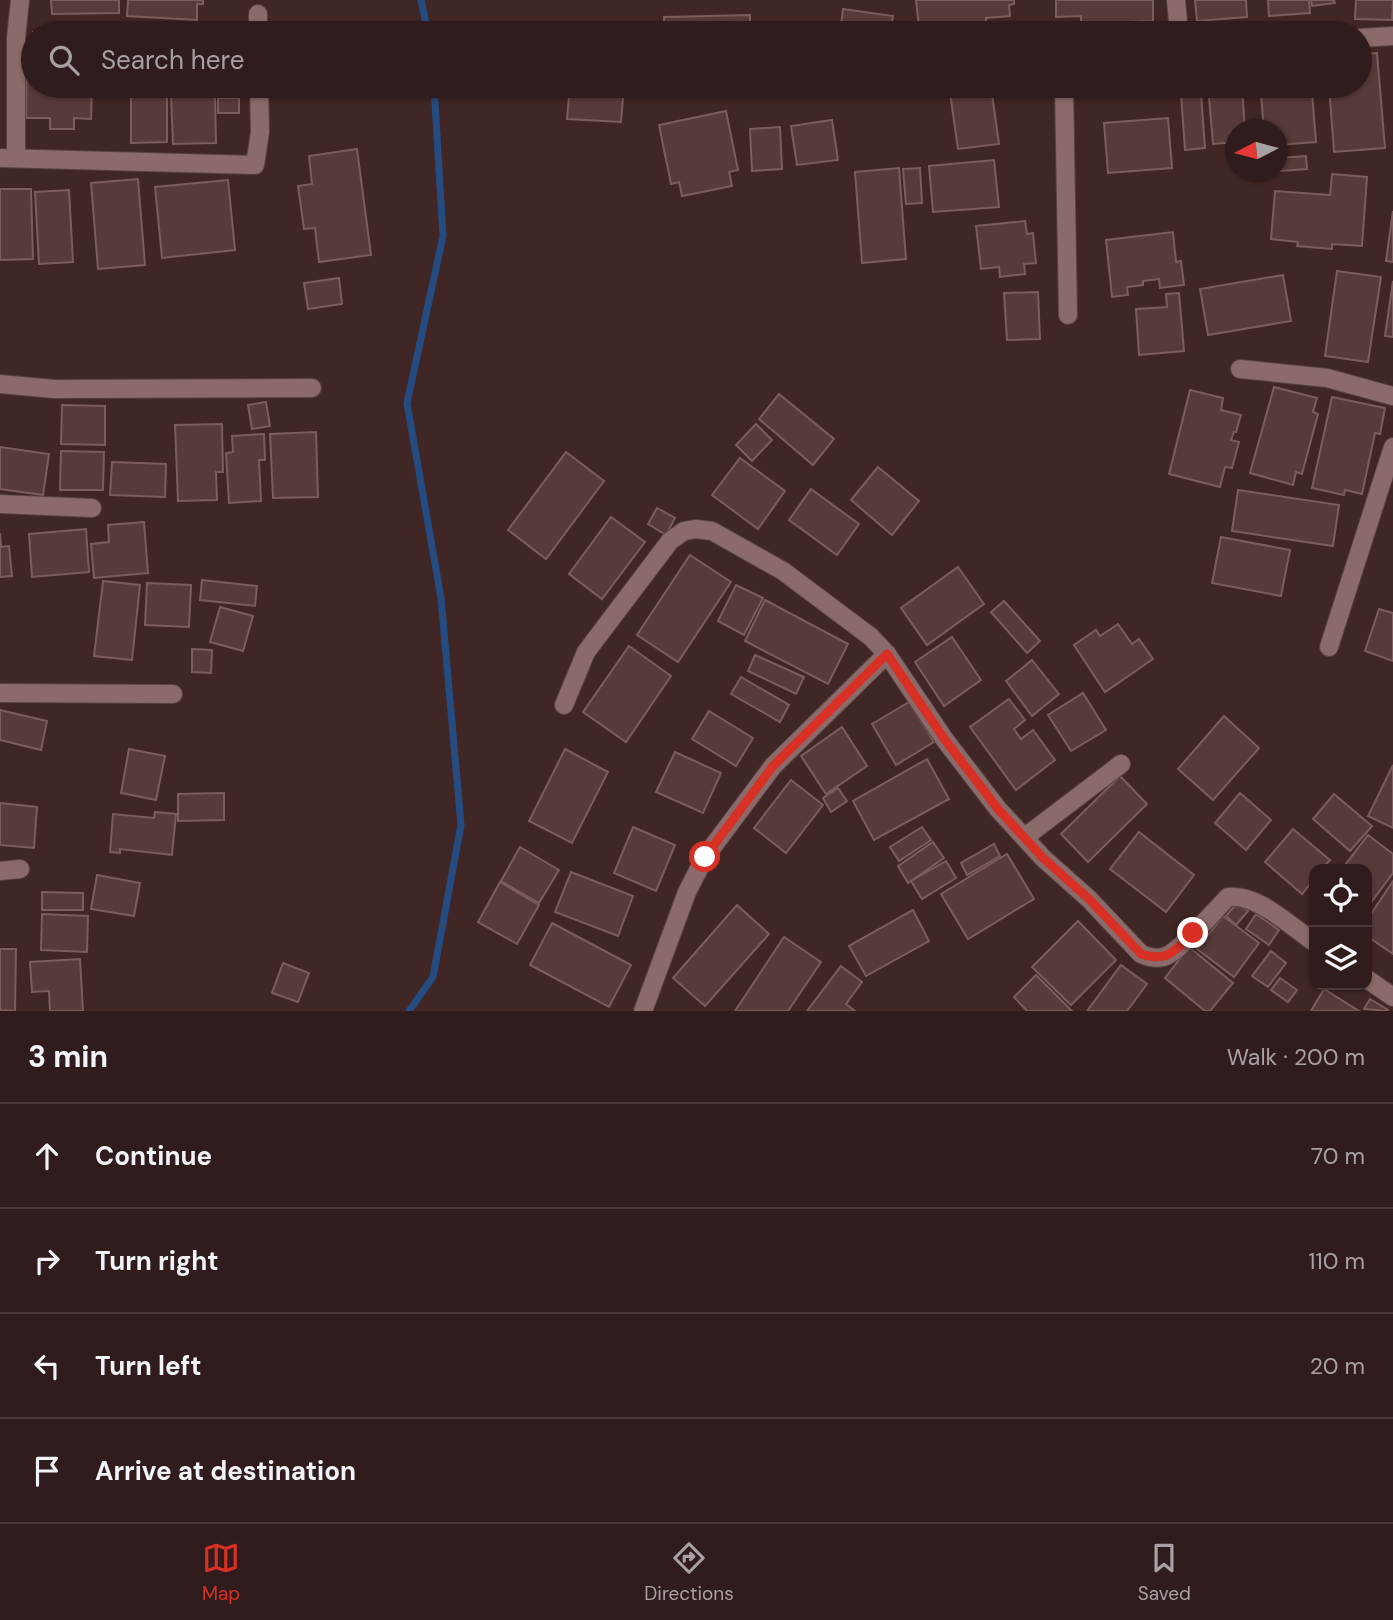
<!DOCTYPE html>
<meta charset="utf-8">
<style>
:root{--surface:#301c1c;--page:#3c2929;--text:#f1f3f6;--muted:#a8a1a3;--line:#4b3a3b;--accent:#d93025}
body{margin:0;font-family:"DM Sans",sans-serif;background:var(--page);color:var(--text)}
.controls{position:absolute;right:21px;bottom:21px;display:grid;overflow:hidden;border-radius:14px;box-shadow:0 2px 5px #0004}
.controls button{width:63px;height:63px;display:grid;place-items:center;padding:0;border:0;border-bottom:2px solid var(--line);background:var(--surface);color:var(--text);font:35px sans-serif}
.compass{position:absolute;left:1225px;top:119px;width:63px;height:63px;border-radius:50%;background:var(--surface);box-shadow:0 2px 5px #0004;rotate:264deg}
.stop{position:absolute;width:21px;height:21px;margin:-16px;border:5px solid #d93025;border-radius:50%;background:#fff}
.stop.end{background:#d93025;border-color:#fff;box-shadow:0 2px 7px #0008}
.list{margin:0;padding:0;list-style:none}
h2{display:flex;justify-content:space-between;align-items:center;height:91px;margin:0;padding:0 28px;font-size:30px}
h2 small{font-size:23px;font-weight:400;color:var(--muted)}
.list li{display:grid;grid-template-columns:46px 1fr auto;gap:21px;align-items:center;box-sizing:border-box;height:105px;padding:0 28px;border-top:2px solid var(--line)}
.list b{display:block;font-size:26px;white-space:nowrap}
.list em{font-size:23px;font-style:normal;color:var(--muted)}
.icon{flex:none;width:38px;height:38px;fill:none;stroke:currentColor;stroke-width:2;stroke-linecap:round;stroke-linejoin:round}
.map{position:relative;flex:none;width:1393px;height:1011px;overflow:hidden}
.search{position:absolute;background:var(--surface);box-shadow:0 2px 5px #0004;left:21px;right:21px;top:21px;height:77px;display:flex;align-items:center;gap:18px;box-sizing:border-box;padding:0 24px;border-radius:38px;color:var(--muted);font-size:26px}
.sheet{height:511px;background:var(--surface)}
nav{display:flex;justify-content:space-around;align-items:center;box-sizing:border-box;height:98px;border-top:2px solid var(--line);background:var(--surface);font-size:19px;color:var(--muted)}
nav a{display:grid;justify-items:center;gap:4px}
nav .on{color:var(--accent)}
.map>svg:first-child{display:block}
.lines{fill:none;stroke-linecap:round;stroke-linejoin:round}
.stream{stroke:#254c81;stroke-width:7}
.building{fill:#573b3b;stroke:#7b5d5c;stroke-width:2}
.minor-casing{stroke:#584342;stroke-width:20}
.minor{stroke:#8a6b6a;stroke-width:18}
.route{stroke:#d93025;stroke-width:9}
</style>
<div class="map">
<svg width="1393" height="1011" viewBox="0 0 1393 1011">
<rect width="100%" height="100%" fill="#402625"/>
<g class="lines">
<g class="stream">
<polyline points="421,0 428,33"/>
<polyline points="409,1011 433,977 461,825 441,598 407,403 443,236 434,86"/>
</g>
</g>
<g class="building">
<polygon points="51,0 119,0 119,13 52,14"/>
<polygon points="128,0 203,0 203,4 197,4 197,20 127,16"/>
<polygon points="916,0 1014,0 1014,4 1009,5 1010,16 986,18 986,23 919,28"/>
<polygon points="1056,0 1153,0 1153,21 1081,24 1081,16 1056,17"/>
<polygon points="1195,0 1246,0 1247,17 1197,21"/>
<polygon points="1268,0 1309,0 1310,13 1269,16"/>
<polygon points="1311,0 1334,0 1335,3 1312,6"/>
<polygon points="1356,0 1393,0 1392,20 1355,19"/>
<polygon points="843,9 893,16 890,33 840,33"/>
<polygon points="750,15 750,33 664,33 664,17"/>
<polygon points="574,22 628,25 627,33 573,33"/>
<polygon points="33,32 86,33 33,33 33,86 92,86 91,119 74,118 74,129 50,129 50,118 26,118 27,56 32,55"/>
<polygon points="1377,53 1385,148 1334,152 1329,86 1360,86 1360,54"/>
<polygon points="570,86 624,86 621,122 567,119"/>
<polygon points="1208,86 1242,86 1245,130 1236,130 1236,142 1213,144"/>
<polygon points="991,87 999,144 958,149 950,93"/>
<polygon points="1312,92 1316,142 1278,145 1278,130 1264,130 1261,95"/>
<polygon points="1201,93 1205,148 1185,150 1181,94"/>
<polygon points="215,95 216,143 173,144 171,96"/>
<polygon points="167,96 167,142 131,143 131,97"/>
<rect x="218" y="98" width="21" height="15"/>
<polygon points="726,111 738,170 729,172 732,186 682,196 679,182 671,184 659,125"/>
<polygon points="1168,118 1172,168 1108,173 1104,123"/>
<polygon points="832,120 838,160 797,165 791,126"/>
<polygon points="780,127 782,169 752,171 750,129"/>
<polygon points="357,149 371,255 319,262 315,228 304,229 298,186 312,184 309,156"/>
<polygon points="1306,156 1307,169 1280,171 1279,158"/>
<polygon points="994,160 999,207 933,212 929,166"/>
<polygon points="899,168 906,259 862,263 855,172"/>
<polygon points="920,168 922,203 906,204 903,169"/>
<polygon points="1332,174 1367,177 1362,246 1332,244 1332,249 1297,246 1298,242 1271,239 1275,191 1330,195"/>
<polygon points="138,179 145,265 98,269 91,183"/>
<polygon points="228,180 235,250 162,258 155,187"/>
<polygon points="0,189 31,189 33,259 0,260"/>
<polygon points="69,190 73,262 39,264 35,192"/>
<polygon points="1393,211 1393,262 1386,261"/>
<polygon points="1025,221 1027,234 1033,233 1036,263 1024,264 1025,274 1000,277 999,267 981,269 976,226"/>
<polygon points="1173,232 1176,262 1181,261 1184,285 1160,288 1159,279 1143,281 1143,285 1127,287 1128,295 1112,297 1106,240"/>
<polygon points="1337,271 1381,277 1368,362 1325,356"/>
<polygon points="1283,275 1291,321 1208,335 1200,289"/>
<polygon points="339,278 342,304 308,309 304,283"/>
<polygon points="1393,281 1393,337 1385,336"/>
<polygon points="1038,292 1040,339 1007,340 1004,293"/>
<polygon points="1179,293 1184,351 1139,355 1136,309 1167,307 1166,294"/>
<polygon points="1274,387 1317,398 1313,412 1318,414 1302,474 1296,472 1293,485 1250,473"/>
<polygon points="1190,390 1223,398 1221,410 1241,415 1236,432 1234,432 1231,440 1239,442 1232,468 1225,467 1220,487 1169,474"/>
<polygon points="779,394 834,439 813,465 759,419"/>
<polygon points="1332,397 1385,408 1380,434 1375,433 1362,494 1345,490 1344,495 1312,488"/>
<polygon points="266,402 270,426 252,429 248,405"/>
<polygon points="62,405 105,406 105,445 61,444"/>
<polygon points="222,424 223,472 216,472 217,500 178,501 175,425"/>
<polygon points="756,424 772,440 752,461 736,445"/>
<polygon points="316,432 318,497 273,498 270,434"/>
<polygon points="264,434 265,460 259,460 261,501 229,503 226,453 233,452 232,436"/>
<polygon points="0,447 49,454 43,495 0,489"/>
<polygon points="61,451 104,452 103,490 60,490"/>
<polygon points="566,452 604,481 546,559 508,530"/>
<polygon points="740,458 785,491 758,529 712,495"/>
<polygon points="112,462 166,464 165,497 110,495"/>
<polygon points="878,467 919,501 892,535 851,500"/>
<polygon points="811,489 859,524 837,555 789,520"/>
<polygon points="1238,490 1339,505 1333,546 1232,531"/>
<polygon points="657,508 675,518 666,535 648,524"/>
<polygon points="611,517 645,542 602,599 569,574"/>
<polygon points="144,522 148,573 94,578 91,544 109,542 108,525"/>
<polygon points="86,529 89,572 32,577 29,534"/>
<polygon points="0,533 1,547 9,546 12,576 0,577"/>
<polygon points="1221,537 1290,550 1281,596 1212,583"/>
<polygon points="690,555 731,582 678,662 637,635"/>
<polygon points="958,567 984,604 927,645 901,608"/>
<polygon points="202,580 257,586 255,606 200,600"/>
<polygon points="103,581 140,585 132,660 94,656"/>
<polygon points="147,583 191,585 189,627 145,625"/>
<polygon points="736,585 763,598 744,635 718,621"/>
<polygon points="765,600 848,644 828,684 745,641"/>
<polygon points="1004,601 1040,641 1027,653 991,612"/>
<polygon points="220,607 253,616 243,651 210,642"/>
<polygon points="1379,609 1393,613 1393,661 1365,651"/>
<polygon points="1118,624 1132,644 1139,639 1153,659 1105,692 1074,645 1096,630 1100,636"/>
<polygon points="952,637 981,680 944,706 915,662"/>
<polygon points="629,646 671,676 626,742 583,712"/>
<polygon points="192,649 212,650 211,673 192,672"/>
<polygon points="755,655 804,677 796,694 748,671"/>
<polygon points="1032,660 1059,694 1032,716 1006,681"/>
<polygon points="741,677 789,705 780,722 731,694"/>
<polygon points="1083,693 1106,730 1071,751 1048,715"/>
<polygon points="1009,699 1025,720 1014,729 1021,739 1033,730 1055,760 1016,790 970,727"/>
<polygon points="909,702 934,742 896,765 872,724"/>
<polygon points="0,710 47,721 41,750 0,740"/>
<polygon points="709,711 753,738 736,766 692,739"/>
<polygon points="1224,716 1259,748 1213,800 1178,769"/>
<polygon points="842,727 867,766 826,794 801,756"/>
<polygon points="129,749 165,756 156,800 121,793"/>
<polygon points="565,749 608,772 572,843 529,821"/>
<polygon points="675,752 721,773 703,813 656,792"/>
<polygon points="927,759 949,799 874,840 853,801"/>
<polygon points="1393,765 1393,828 1368,816"/>
<polygon points="1120,776 1147,804 1088,862 1061,834"/>
<polygon points="791,780 823,805 786,853 754,828"/>
<polygon points="838,788 847,801 831,812 823,798"/>
<polygon points="224,793 224,820 178,821 178,794"/>
<polygon points="1240,793 1271,820 1246,850 1215,823"/>
<polygon points="1334,794 1372,826 1350,851 1313,819"/>
<polygon points="0,803 37,807 34,848 0,845"/>
<polygon points="155,812 176,814 172,855 120,849 120,853 110,852 113,814 154,818"/>
<polygon points="633,827 675,845 656,891 614,873"/>
<polygon points="922,827 931,840 899,861 890,847"/>
<polygon points="1293,829 1330,860 1322,869 1314,869 1314,879 1302,894 1265,862"/>
<polygon points="1139,832 1194,875 1166,912 1110,869"/>
<polygon points="1368,835 1393,854 1393,873 1367,908 1367,869 1342,869"/>
<polygon points="933,842 944,858 908,883 898,866"/>
<polygon points="994,844 1000,856 967,875 961,863"/>
<polygon points="520,847 559,870 539,903 501,881"/>
<polygon points="1007,854 1034,899 968,939 941,894"/>
<polygon points="946,861 956,878 922,899 911,881"/>
<polygon points="571,872 633,896 618,936 555,912"/>
<polygon points="97,875 140,883 134,916 91,909"/>
<polygon points="1393,881 1393,954 1367,936 1367,920"/>
<polygon points="500,882 539,905 517,944 478,922"/>
<polygon points="42,892 83,893 83,910 42,910"/>
<polygon points="1238,902 1248,911 1236,925 1226,916"/>
<polygon points="737,905 769,934 705,1006 673,978"/>
<polygon points="913,910 929,941 866,976 849,946"/>
<polygon points="42,914 88,916 87,952 41,950"/>
<polygon points="1256,914 1279,930 1269,945 1246,929"/>
<polygon points="1223,916 1259,943 1234,977 1197,949"/>
<polygon points="1078,921 1116,960 1071,1005 1032,967"/>
<polygon points="552,923 631,965 609,1007 530,965"/>
<polygon points="784,937 821,962 788,1011 735,1011"/>
<polygon points="1189,947 1233,983 1210,1011 1205,1011 1165,978"/>
<polygon points="0,949 16,949 15,1011 0,1010"/>
<polygon points="1271,951 1286,963 1268,987 1252,976"/>
<polygon points="80,959 83,1011 50,1011 49,991 32,992 30,962"/>
<polygon points="283,963 309,973 298,1002 272,993"/>
<polygon points="1121,965 1147,984 1127,1011 1087,1011"/>
<polygon points="841,966 862,982 846,1004 855,1011 807,1011"/>
<polygon points="1036,975 1072,1011 1027,1011 1014,997"/>
<polygon points="1280,978 1297,990 1288,1002 1271,990"/>
<polygon points="1324,989 1359,1011 1311,1011"/>
<polygon points="1370,999 1388,1010 1387,1011 1364,1009"/>
</g>
<g class="lines">
<g class="minor-casing">
<g id="minor">
<polyline points="1176,0 1179,33"/>
<polyline points="258,14 258,33"/>
<polyline points="1360,38 1393,36"/>
<polyline points="1064,86 1068,315"/>
<polyline points="16,157 16,38 20,0"/>
<polyline points="0,158 255,165 260,132 259,86"/>
<polyline points="1240,369 1327,378 1393,396"/>
<polyline points="0,384 54,389 312,388"/>
<polyline points="0,504 92,508"/>
<polyline points="1329,647 1393,447"/>
<polyline points="0,693 173,694"/>
<path d="M564 705 586 652 670 541 684 531 696 529 712 531 783 571 871 637 887 654 945 740 998 809 1043 858 1089 899 1141 954C1148 957 1155 959 1163 957 1177 955 1216 909 1228 897 1257 893 1290 926 1314 942"/>
<polyline points="1025,837 1121,764"/>
<polyline points="0,871 20,869"/>
<polyline points="1367,979 1393,997"/>
<polyline points="643,1011 687,892 705,857 773,766 887,654"/>
</g>
</g>
<use href="#minor" class="minor"/>
</g>
<g class="lines">
<path class="route" d="M705 857 773 766 887 654 945 740 998 809 1043 858 1089 899 1141 954C1168 963 1175 950 1193 933"/>
</g>
</svg>
<div class="controls">
<button><svg class="icon" aria-label="locate" viewBox="0 0 24 24"><circle cx="12" cy="12" r="6"/><path d="M12 2v4M12 18v4M2 12h4M18 12h4"/></svg></button>
<button><svg class="icon" aria-label="layers" viewBox="0 0 24 24"><path d="M12 4l9 5-9 5-9-5zM3 14l9 5 9-5"/></svg></button>
</div>
<svg class="compass" viewBox="-18 -18 36 36"><path d="M0-13l5 13h-10z" fill="#e53935"/><path d="M0 13l5-13h-10z" fill="#a8a1a3"/></svg>
<div class="stop" style="left:705px;top:857px"></div>
<div class="stop end" style="left:1193px;top:933px"></div>
<div class="search"><svg class="icon" aria-label="search" viewBox="0 0 24 24"><circle cx="10" cy="10" r="6"/><path d="M15 15l6 6"/></svg>Search here</div>
</div>
<section class="sheet">
<h2>3 min<small>Walk · 200 m</small></h2>
<ul class="list">
<li><svg class="icon" aria-label="ahead" viewBox="0 0 24 24"><path d="M12 20V5M6 11l6-6 6 6"/></svg><div><b>Continue</b></div><em>70 m</em></li>
<li><svg class="icon" aria-label="right" viewBox="0 0 24 24"><path d="M7 20v-9h11M14 6l5 5-5 5"/></svg><div><b>Turn right</b></div><em>110 m</em></li>
<li><svg class="icon" aria-label="left" viewBox="0 0 24 24"><path d="M17 20v-9H6M10 6l-5 5 5 5"/></svg><div><b>Turn left</b></div><em>20 m</em></li>
<li><svg class="icon" aria-label="arrive" viewBox="0 0 24 24"><path d="M6 21V4h12l-3 4 3 4H6"/></svg><div><b>Arrive at destination</b></div></li>
</ul>
</section>
<nav>
<a class="on"><svg class="icon" aria-label="map" viewBox="0 0 24 24"><path d="M3 6l6-2 6 2 6-2v14l-6 2-6-2-6 2zM9 4v14M15 6v14"/></svg>Map</a>
<a><svg class="icon" aria-label="directions" viewBox="0 0 24 24"><path d="M12 3l9 9-9 9-9-9zM9 14v-3h6M13 9l2 2-2 2"/></svg>Directions</a>
<a><svg class="icon" aria-label="saved" viewBox="0 0 24 24"><path d="M7 4h10v16l-5-4-5 4z"/></svg>Saved</a>
</nav>
